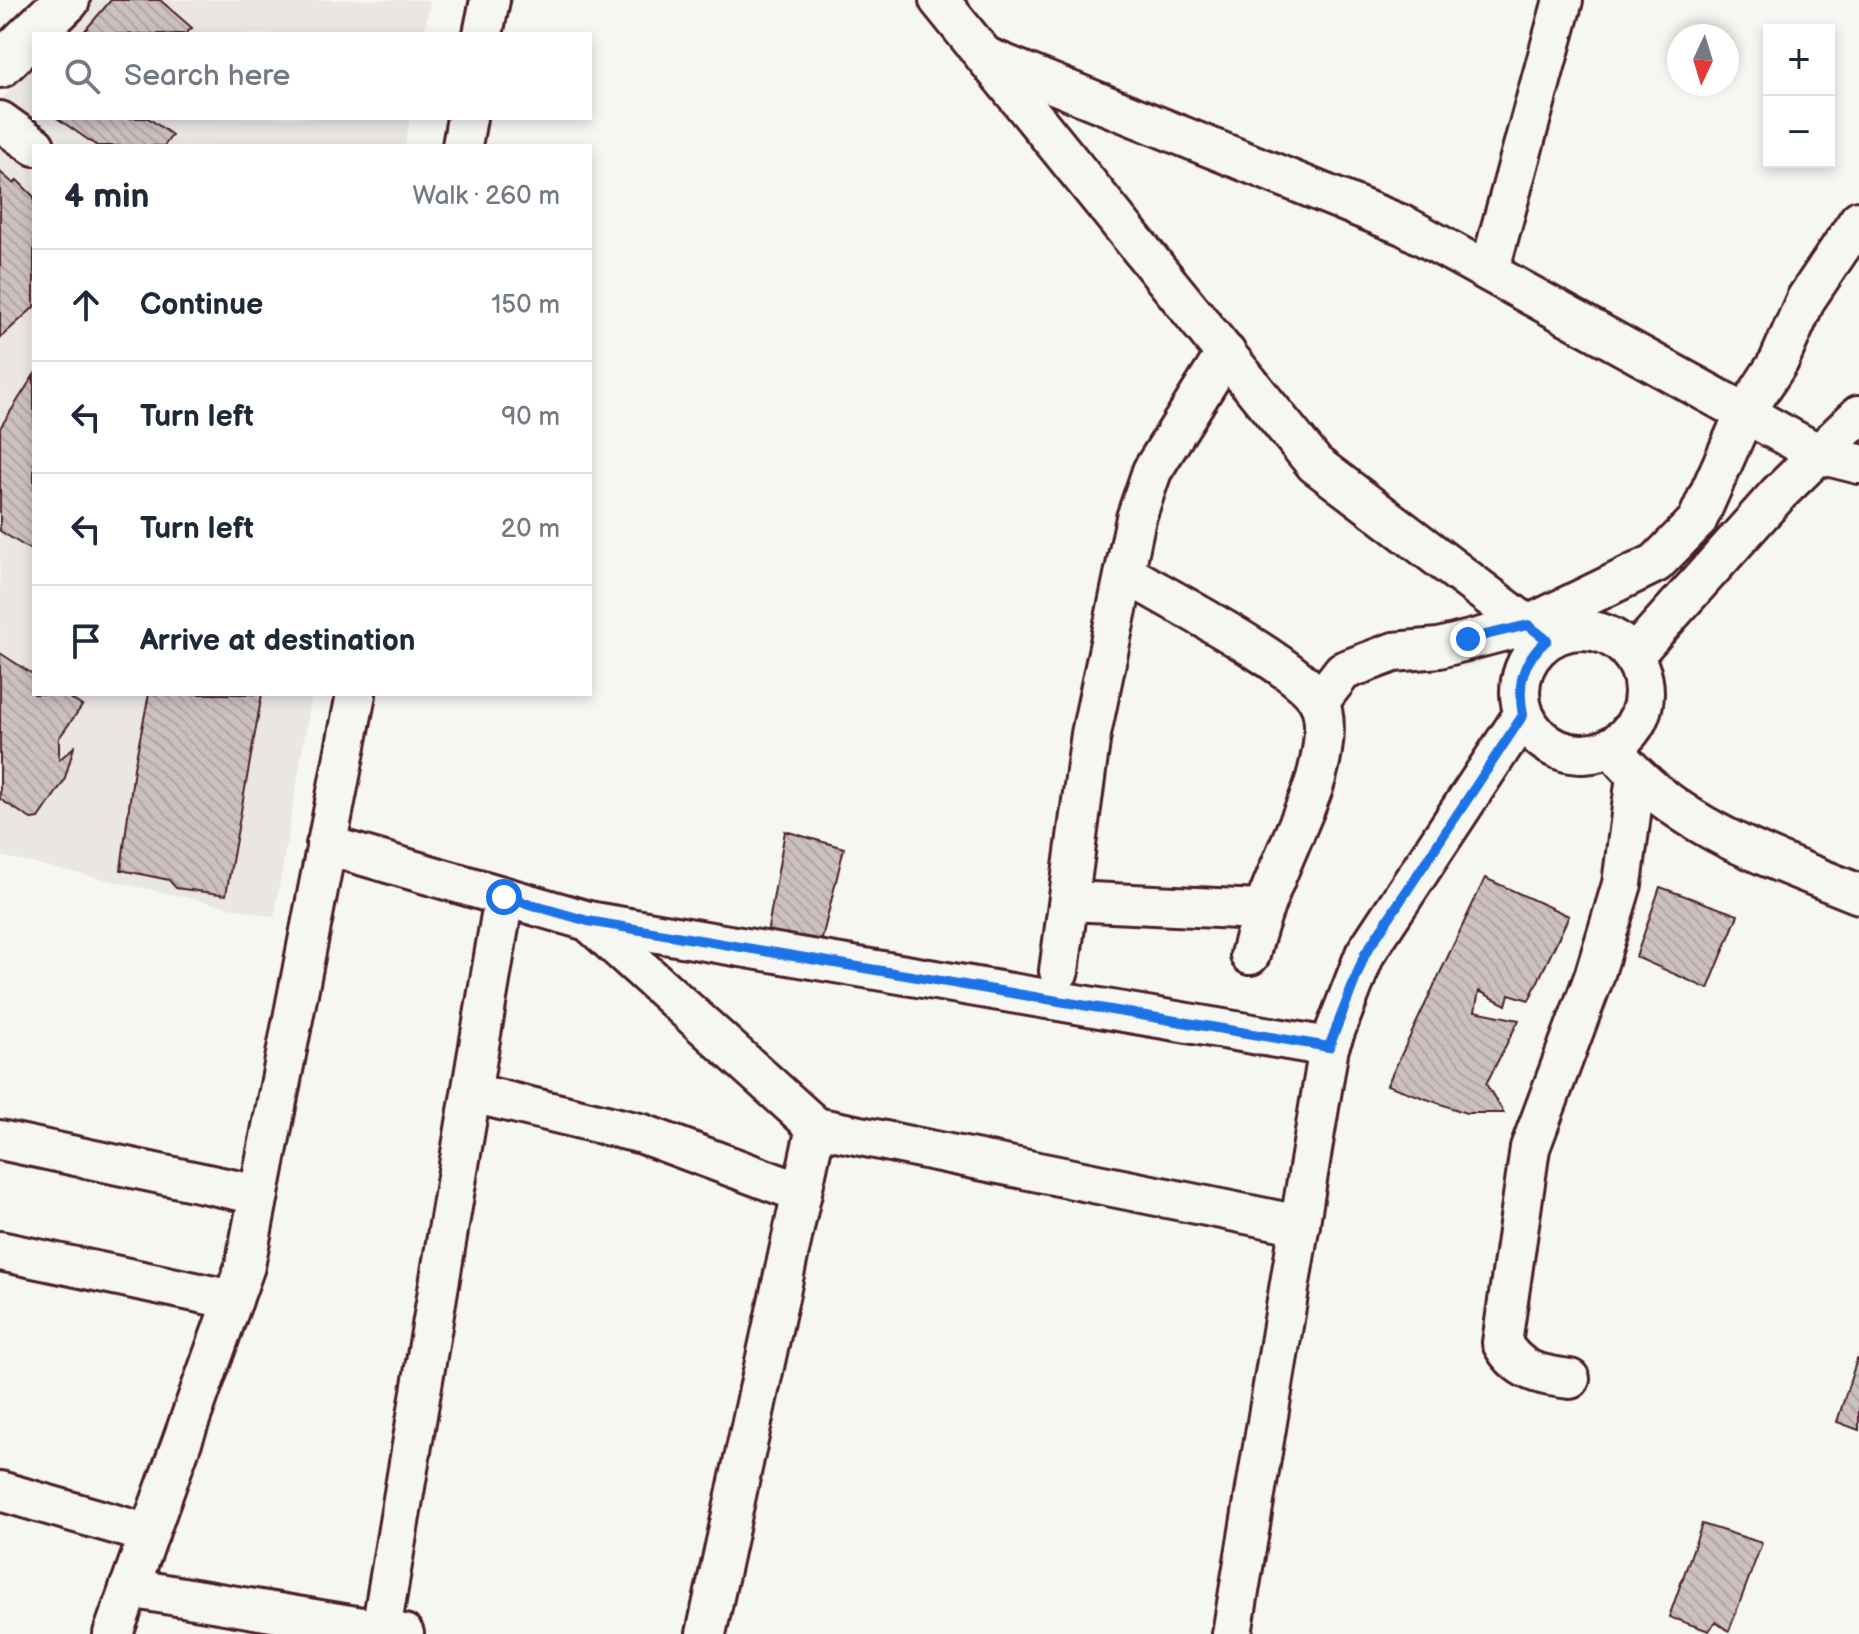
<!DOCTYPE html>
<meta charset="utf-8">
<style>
:root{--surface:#fff;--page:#f6f6f7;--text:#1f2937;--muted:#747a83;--line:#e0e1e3}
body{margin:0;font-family:"Balsamiq Sans",sans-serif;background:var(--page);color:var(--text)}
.controls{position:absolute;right:24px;top:24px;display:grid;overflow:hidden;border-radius:0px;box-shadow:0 4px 12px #0003}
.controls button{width:72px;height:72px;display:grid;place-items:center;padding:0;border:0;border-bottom:2px solid var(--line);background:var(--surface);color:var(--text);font:40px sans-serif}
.compass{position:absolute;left:1667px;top:24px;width:72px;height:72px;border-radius:50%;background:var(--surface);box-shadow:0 4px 12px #0003;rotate:184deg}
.stop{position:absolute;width:24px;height:24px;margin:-18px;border:6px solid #1a73e8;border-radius:50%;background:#fff}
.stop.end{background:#1a73e8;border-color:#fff;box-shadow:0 2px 8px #0008}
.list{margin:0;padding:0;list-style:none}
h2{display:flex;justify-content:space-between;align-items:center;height:104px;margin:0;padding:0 32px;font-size:34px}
h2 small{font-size:26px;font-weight:400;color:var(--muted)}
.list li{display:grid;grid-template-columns:52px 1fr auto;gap:24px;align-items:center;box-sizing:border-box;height:112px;padding:0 32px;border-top:2px solid var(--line)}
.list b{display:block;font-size:30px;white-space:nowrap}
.list em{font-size:26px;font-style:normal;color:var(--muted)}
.icon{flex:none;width:44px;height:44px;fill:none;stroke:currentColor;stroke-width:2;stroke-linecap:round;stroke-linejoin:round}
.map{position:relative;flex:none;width:1859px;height:1634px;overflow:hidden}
.search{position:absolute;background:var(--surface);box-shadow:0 4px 12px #0003;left:32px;top:32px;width:560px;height:88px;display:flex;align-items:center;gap:20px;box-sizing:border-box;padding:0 28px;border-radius:0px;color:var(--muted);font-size:30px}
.panel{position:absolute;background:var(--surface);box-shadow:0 4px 12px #0003;left:32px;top:144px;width:560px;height:552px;border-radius:0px}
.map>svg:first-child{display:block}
.built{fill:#e9e6e3}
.building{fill:url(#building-back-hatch);stroke:#4a1f2b;stroke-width:2}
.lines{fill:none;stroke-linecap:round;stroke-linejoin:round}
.minor-casing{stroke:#4a1f2b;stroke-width:44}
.tertiary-casing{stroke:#4a1f2b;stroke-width:50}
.minor{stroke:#f6f6f2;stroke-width:38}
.tertiary{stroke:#f6f6f2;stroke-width:44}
.route{stroke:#1a73e8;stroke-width:10}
</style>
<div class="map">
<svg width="1859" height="1634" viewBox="0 0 1859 1634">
<defs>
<pattern id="building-back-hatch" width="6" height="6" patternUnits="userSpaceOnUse" patternTransform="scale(2)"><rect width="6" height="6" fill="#ccc1c0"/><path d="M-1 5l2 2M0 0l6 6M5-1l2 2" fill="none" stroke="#b1a5a5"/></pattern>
</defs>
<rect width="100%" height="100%" fill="#f6f6f2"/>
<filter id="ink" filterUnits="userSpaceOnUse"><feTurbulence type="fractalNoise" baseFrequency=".0125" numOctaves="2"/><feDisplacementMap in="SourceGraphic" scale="16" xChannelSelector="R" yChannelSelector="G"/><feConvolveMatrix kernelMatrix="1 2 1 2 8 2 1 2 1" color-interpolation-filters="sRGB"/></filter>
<g filter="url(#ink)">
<g class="built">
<polygon points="93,0 430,0 424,34 62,34"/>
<polygon points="34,64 34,118 410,118 405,146 34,146 34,694 312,694 274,917 0,856 0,101"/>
</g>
<g class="building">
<polygon points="111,0 160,0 192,28 185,34 82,34"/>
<polygon points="57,118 148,118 172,135 164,146 97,146"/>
<polygon points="0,172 14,184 17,180 34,197 34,307 0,338"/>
<polygon points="34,375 34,552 0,531 0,428"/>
<polygon points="0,653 34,675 34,694 64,694 82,706 59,738 59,760 74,747 64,781 39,818 31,819 0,799"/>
<polygon points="149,694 262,694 226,895 176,888 169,880 121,870 134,768"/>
<polygon points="785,831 844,848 821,943 767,934"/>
<polygon points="1485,878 1569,916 1529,1000 1509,994 1506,1005 1479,991 1475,1011 1519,1020 1486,1084 1504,1113 1466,1113 1387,1085"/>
<polygon points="1660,887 1738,915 1708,989 1636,957"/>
<polygon points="1857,1359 1859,1360 1859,1430 1837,1422"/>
<polygon points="1702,1524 1762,1543 1729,1631 1715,1622 1709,1631 1669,1617"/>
</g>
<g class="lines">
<g class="minor-casing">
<g id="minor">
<polyline points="939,0 1315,464 1547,640"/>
<polyline points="483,34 490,0"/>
<polyline points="989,58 1405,226 1819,454 1859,464"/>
<polyline points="0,121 35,146"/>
<polyline points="462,146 467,118"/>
<polyline points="1489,272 1563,0"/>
<path d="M1125 573C1165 597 1298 666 1318 700 1332 724 1318 777 1308 801 1287 853 1263 900 1250 955"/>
<circle cx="1582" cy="692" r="62"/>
<polyline points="1633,656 1779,493 1859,415"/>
<polyline points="1319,702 1343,671 1394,652 1439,648 1528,625 1656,563 1697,521 1745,413 1779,361 1806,299 1859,220"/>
<path d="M1623 761C1686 832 1774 859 1859 894"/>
<polyline points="326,845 588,921 1329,1047"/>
<polyline points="1069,901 1260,910"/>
<polyline points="588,921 816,1127 1300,1225"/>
<polyline points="1059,971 1091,734 1136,518 1152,471 1226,353"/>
<polyline points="472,1093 643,1134 802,1193"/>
<polyline points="0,1140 259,1195"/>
<polyline points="0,1251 233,1300"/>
<path d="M1570 1379C1540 1375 1518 1372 1502 1343L1530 1148 1594 977 1622 884 1636 776"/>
<polyline points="0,1491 149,1534"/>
<polyline points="129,1588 404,1634"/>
<polyline points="381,1630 504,897"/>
<polyline points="113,1634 245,1266 356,694"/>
<polyline points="706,1634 816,1127"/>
<polyline points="1232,1634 1329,1047 1365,954 1523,715"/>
</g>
</g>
<g class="tertiary-casing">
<polyline id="tertiary" points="0,65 67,0"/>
</g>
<use href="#minor" class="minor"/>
<use href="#tertiary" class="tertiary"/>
</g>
</g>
<g class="lines" filter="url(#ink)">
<path class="route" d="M504 897 588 921 1329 1047 1365 954 1523 715C1517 682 1522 662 1547 640L1528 625 1468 639"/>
</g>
</svg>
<div class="controls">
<button>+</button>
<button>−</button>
</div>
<svg class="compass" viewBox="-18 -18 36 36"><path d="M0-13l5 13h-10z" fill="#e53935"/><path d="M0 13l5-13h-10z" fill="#747a83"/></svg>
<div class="stop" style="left:504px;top:897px"></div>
<div class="stop end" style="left:1468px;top:639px"></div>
<div class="search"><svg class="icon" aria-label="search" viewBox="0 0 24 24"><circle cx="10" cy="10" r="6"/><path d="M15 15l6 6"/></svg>Search here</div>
<section class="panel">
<h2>4 min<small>Walk · 260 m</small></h2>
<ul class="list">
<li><svg class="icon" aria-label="ahead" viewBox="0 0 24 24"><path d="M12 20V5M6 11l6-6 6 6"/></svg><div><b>Continue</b></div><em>150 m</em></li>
<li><svg class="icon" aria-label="left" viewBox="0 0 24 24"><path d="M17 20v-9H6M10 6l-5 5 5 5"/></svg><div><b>Turn left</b></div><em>90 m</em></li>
<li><svg class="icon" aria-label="left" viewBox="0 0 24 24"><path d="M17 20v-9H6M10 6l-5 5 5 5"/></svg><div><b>Turn left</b></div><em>20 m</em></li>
<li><svg class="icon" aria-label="arrive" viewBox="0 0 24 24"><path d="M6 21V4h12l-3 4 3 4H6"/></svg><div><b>Arrive at destination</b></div></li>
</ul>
</section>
</div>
